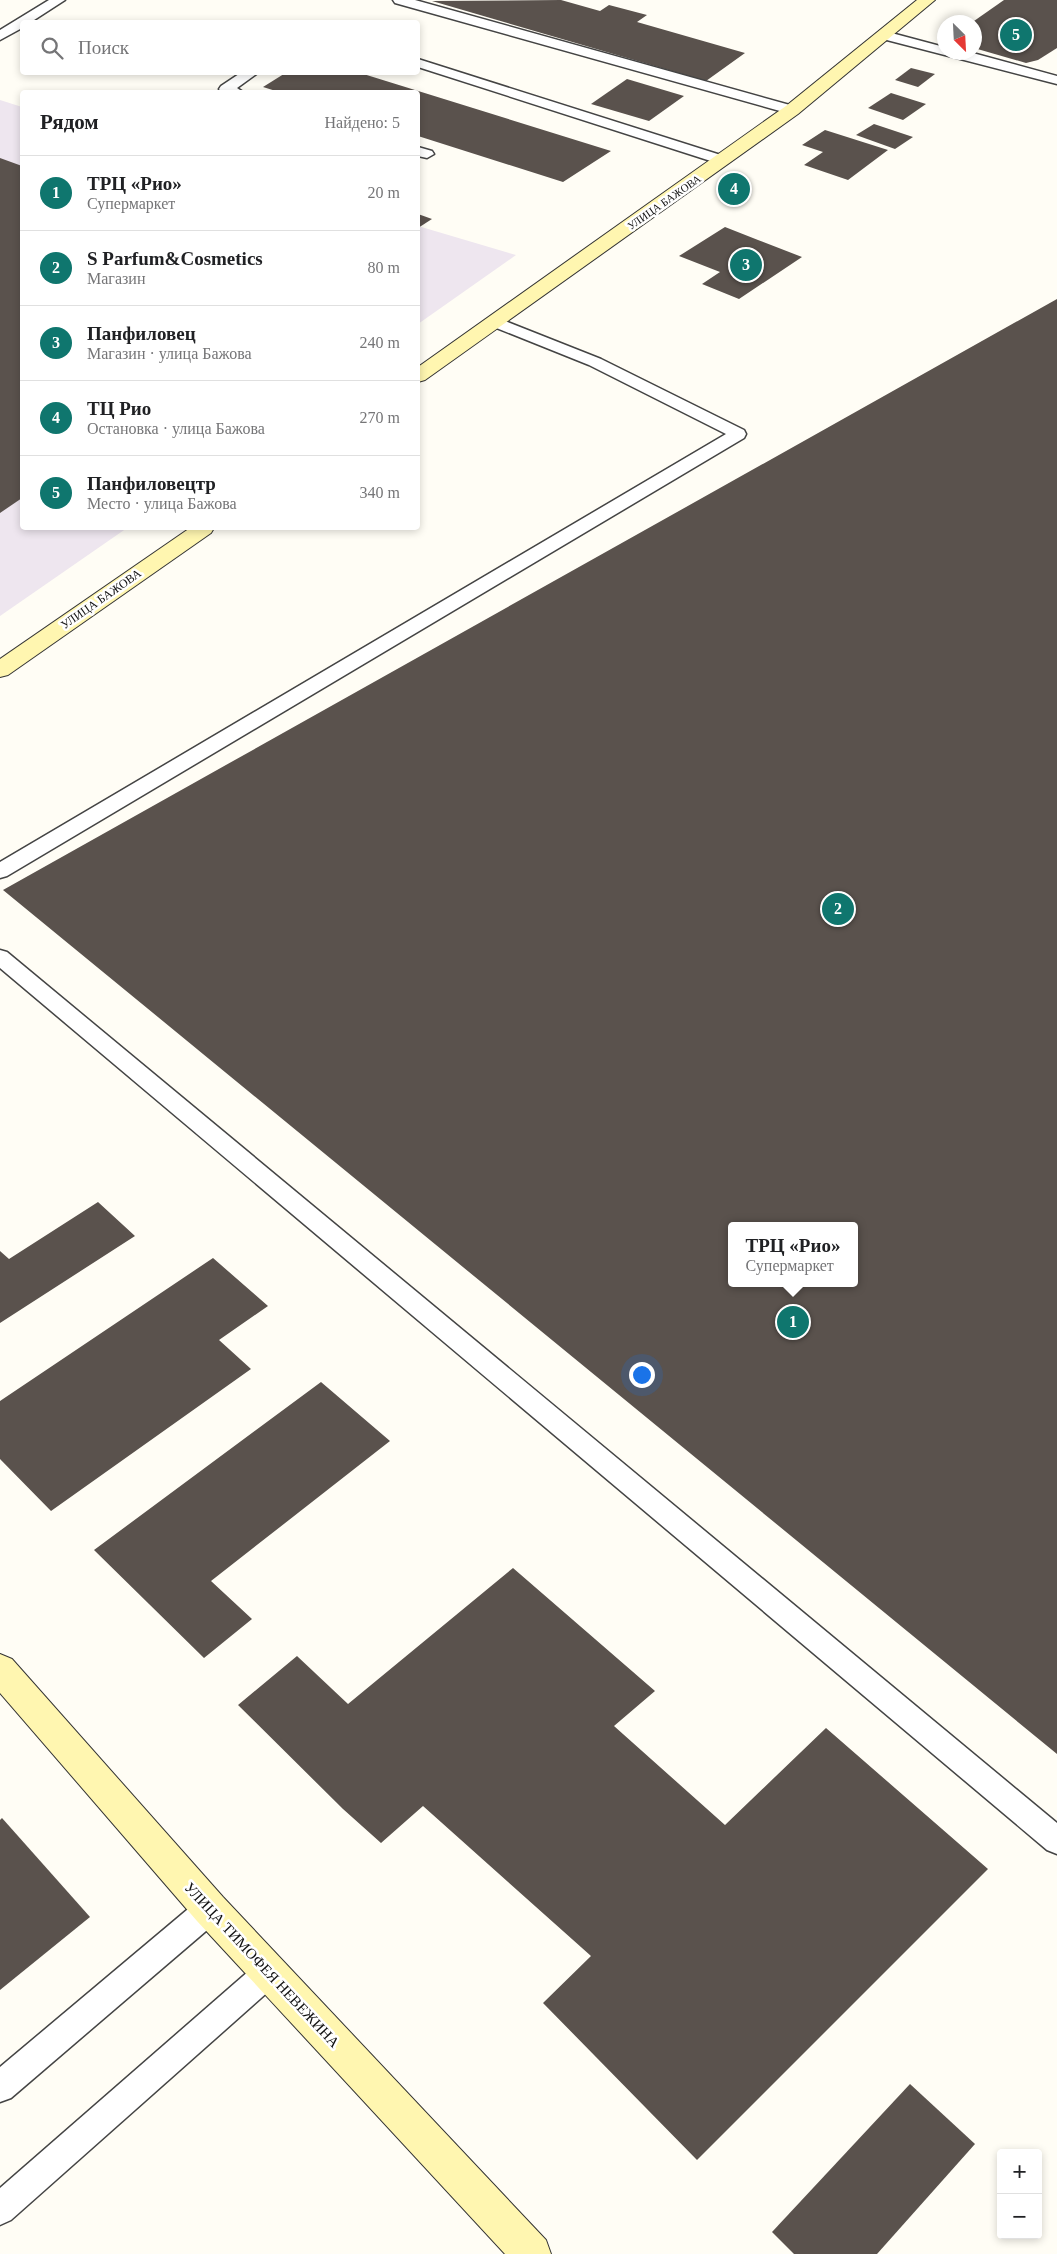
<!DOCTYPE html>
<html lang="ru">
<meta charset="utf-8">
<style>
:root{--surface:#fff;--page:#f2f2f2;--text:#202124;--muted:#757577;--line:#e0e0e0;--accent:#0f766e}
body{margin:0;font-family:"Times New Roman",serif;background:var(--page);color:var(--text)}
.controls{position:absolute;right:15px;bottom:15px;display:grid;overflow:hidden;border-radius:5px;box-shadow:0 2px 8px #0003}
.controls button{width:45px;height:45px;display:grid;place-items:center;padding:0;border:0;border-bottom:1px solid var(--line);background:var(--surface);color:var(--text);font:25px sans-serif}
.compass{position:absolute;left:937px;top:15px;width:45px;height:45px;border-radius:50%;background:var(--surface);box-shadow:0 2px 8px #0003;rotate:156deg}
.you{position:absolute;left:641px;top:1374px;width:18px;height:18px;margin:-12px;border:4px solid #fff;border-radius:50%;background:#1a73e8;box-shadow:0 0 0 8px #1a73e833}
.badge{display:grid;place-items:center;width:32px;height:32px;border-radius:50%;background:var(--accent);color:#fff;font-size:16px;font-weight:700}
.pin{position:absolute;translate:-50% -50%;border:2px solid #fff;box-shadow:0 1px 5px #0006}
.popup{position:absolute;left:728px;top:1222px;width:130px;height:65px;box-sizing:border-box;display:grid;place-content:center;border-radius:5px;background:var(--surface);filter:drop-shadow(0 1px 4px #0005);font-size:16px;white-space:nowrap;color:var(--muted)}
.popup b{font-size:19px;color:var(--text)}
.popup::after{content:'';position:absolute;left:50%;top:100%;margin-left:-10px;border:10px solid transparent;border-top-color:var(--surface)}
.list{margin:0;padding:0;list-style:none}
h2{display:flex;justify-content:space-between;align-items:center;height:65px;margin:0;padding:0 20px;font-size:21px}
h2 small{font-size:16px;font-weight:400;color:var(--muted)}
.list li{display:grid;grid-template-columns:32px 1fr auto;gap:15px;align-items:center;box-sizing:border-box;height:75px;padding:0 20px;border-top:1px solid var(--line)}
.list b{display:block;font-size:19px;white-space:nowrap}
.list p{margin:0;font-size:16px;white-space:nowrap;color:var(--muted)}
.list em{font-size:16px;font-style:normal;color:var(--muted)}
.icon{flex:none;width:28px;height:28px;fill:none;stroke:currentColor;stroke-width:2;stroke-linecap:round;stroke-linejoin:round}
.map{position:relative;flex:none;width:1057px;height:2254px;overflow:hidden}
.search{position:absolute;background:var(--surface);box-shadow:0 2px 8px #0003;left:20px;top:20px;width:400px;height:55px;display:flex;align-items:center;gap:12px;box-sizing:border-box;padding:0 18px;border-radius:5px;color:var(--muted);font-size:19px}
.panel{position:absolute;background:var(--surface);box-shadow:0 2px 8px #0003;left:20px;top:90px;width:400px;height:440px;border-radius:5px}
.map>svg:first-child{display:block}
.industrial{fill:#eee6ef}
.building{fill:#5a524d;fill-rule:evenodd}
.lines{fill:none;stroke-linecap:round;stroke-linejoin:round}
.lane-casing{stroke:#444;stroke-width:3}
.secondary-casing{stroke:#333;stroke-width:2}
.lane{fill:#fff;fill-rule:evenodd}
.secondary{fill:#fff6b0;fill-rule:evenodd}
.labels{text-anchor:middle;stroke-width:5;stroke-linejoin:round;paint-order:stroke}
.far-street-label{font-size:11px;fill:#111;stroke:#fff}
.street-label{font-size:12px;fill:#111;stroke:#fff}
.near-street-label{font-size:15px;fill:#111;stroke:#fff}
</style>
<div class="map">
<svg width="1057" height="2254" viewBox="0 0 1057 2254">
<rect width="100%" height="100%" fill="#fffdf5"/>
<g class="industrial">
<polygon points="0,100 22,107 22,528 127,528 0,616"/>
<polygon points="418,226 516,255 418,324"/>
</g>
<g class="building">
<polygon points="561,0 600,11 609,5 647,15 637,22 745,53 706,81 432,1"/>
<polygon points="1004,0 1057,0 1057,48 1038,60 1026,63 974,48 974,21"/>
<polygon points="911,68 935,74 918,87 895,80"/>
<polygon points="287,72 357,72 611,151 563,182 418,136 418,92 279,92 263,87"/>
<polygon points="627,79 684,96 649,121 591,104"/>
<polygon points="891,93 926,104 903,120 868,108"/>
<polygon points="874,124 913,137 895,149 856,135"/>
<polygon points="825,130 888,150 848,180 804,165 823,152 802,145"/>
<polygon points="0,158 22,166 22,498 0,513"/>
<polygon points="418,214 432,219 418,228"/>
<polygon points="725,227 758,240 802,257 739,299 702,284 720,272 679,256"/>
<path d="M1057 299V1754L3 890ZM732 1226H854V1283H732Z"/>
<polygon points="98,1202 135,1236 0,1323 0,1251 9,1259"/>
<polygon points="213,1258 268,1306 219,1340 251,1369 51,1511 0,1459 0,1401"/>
<polygon points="321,1382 390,1441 211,1581 252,1619 204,1658 94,1550"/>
<polygon points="513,1568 655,1691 614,1726 725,1825 826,1728 988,1869 697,2160 543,2003 591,1956 423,1806 381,1843 343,1809 238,1705 297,1656 348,1704"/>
<polygon points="2,1818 90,1917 0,1990 0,1820"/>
<polygon points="910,2084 975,2144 877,2254 794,2254 772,2232"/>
</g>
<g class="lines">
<g class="lane-casing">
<g id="lane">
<polygon points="49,0 65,0 31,22 22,22 22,28 0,40 0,30"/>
<polygon points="393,0 415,0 797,107 799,110 792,114 787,113 395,3"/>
<polygon points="884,31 944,47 944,52 969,52 1057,76 1057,84 879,38 877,35"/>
<polygon points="418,59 727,157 729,160 727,163 717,163 418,67"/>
<polygon points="242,72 259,72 237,88 243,92 221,92 219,89 221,86"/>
<polygon points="418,147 432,151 434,154 427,158 418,156"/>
<polygon points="495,317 601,359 744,430 746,434 744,438 7,876 0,878 0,862 726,434 589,365 489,325 487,322 489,319"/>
<polygon points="0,950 7,952 1057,1823 1057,1854 1047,1850 0,968"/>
<polygon points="210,1895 220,1899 225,1909 220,1919 11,2098 0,2102 0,2067 200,1899"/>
<polygon points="268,1959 278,1963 283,1973 278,1983 11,2220 0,2225 0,2188 258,1963"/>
</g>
</g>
<g class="secondary-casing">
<g id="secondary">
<polygon points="917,0 935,0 798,114 425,380 418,382 418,367 786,106"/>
<polygon points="190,528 214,528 211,533 8,675 0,677 0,659"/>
<polygon points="0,1654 12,1659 223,1897 546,2240 551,2254 505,2254 197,1921 0,1693"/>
</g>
</g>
<use href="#lane" class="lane"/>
<use href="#secondary" class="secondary"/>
</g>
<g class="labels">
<g class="far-street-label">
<text transform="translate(664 202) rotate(-35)" y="4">УЛИЦА БАЖОВА</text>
</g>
<g class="street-label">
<text transform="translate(101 599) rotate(-35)" y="4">УЛИЦА БАЖОВА</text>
</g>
<g class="near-street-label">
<text transform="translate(262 1965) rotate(47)" y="5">УЛИЦА ТИМОФЕЯ НЕВЕЖИНА</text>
</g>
</g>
</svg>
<div class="controls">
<button>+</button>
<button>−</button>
</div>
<svg class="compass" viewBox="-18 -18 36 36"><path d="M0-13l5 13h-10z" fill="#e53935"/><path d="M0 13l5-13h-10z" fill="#757577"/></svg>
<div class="you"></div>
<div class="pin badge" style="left:793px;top:1322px">1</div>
<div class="popup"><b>ТРЦ «Рио»</b>Супермаркет</div>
<div class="pin badge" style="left:838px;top:909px">2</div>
<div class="pin badge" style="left:746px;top:265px">3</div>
<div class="pin badge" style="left:734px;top:189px">4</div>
<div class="pin badge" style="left:1016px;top:35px">5</div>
<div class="search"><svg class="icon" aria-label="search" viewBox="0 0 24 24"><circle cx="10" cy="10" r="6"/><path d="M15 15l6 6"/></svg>Поиск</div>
<section class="panel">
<h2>Рядом<small>Найдено: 5</small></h2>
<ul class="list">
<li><span class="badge">1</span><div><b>ТРЦ «Рио»</b><p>Супермаркет</p></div><em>20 m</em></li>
<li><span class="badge">2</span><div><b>S Parfum&amp;Cosmetics</b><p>Магазин</p></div><em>80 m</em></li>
<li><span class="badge">3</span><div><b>Панфиловец</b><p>Магазин · улица Бажова</p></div><em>240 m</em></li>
<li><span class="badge">4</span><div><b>ТЦ Рио</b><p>Остановка · улица Бажова</p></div><em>270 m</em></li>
<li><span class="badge">5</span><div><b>Панфиловецтр</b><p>Место · улица Бажова</p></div><em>340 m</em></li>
</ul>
</section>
</div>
